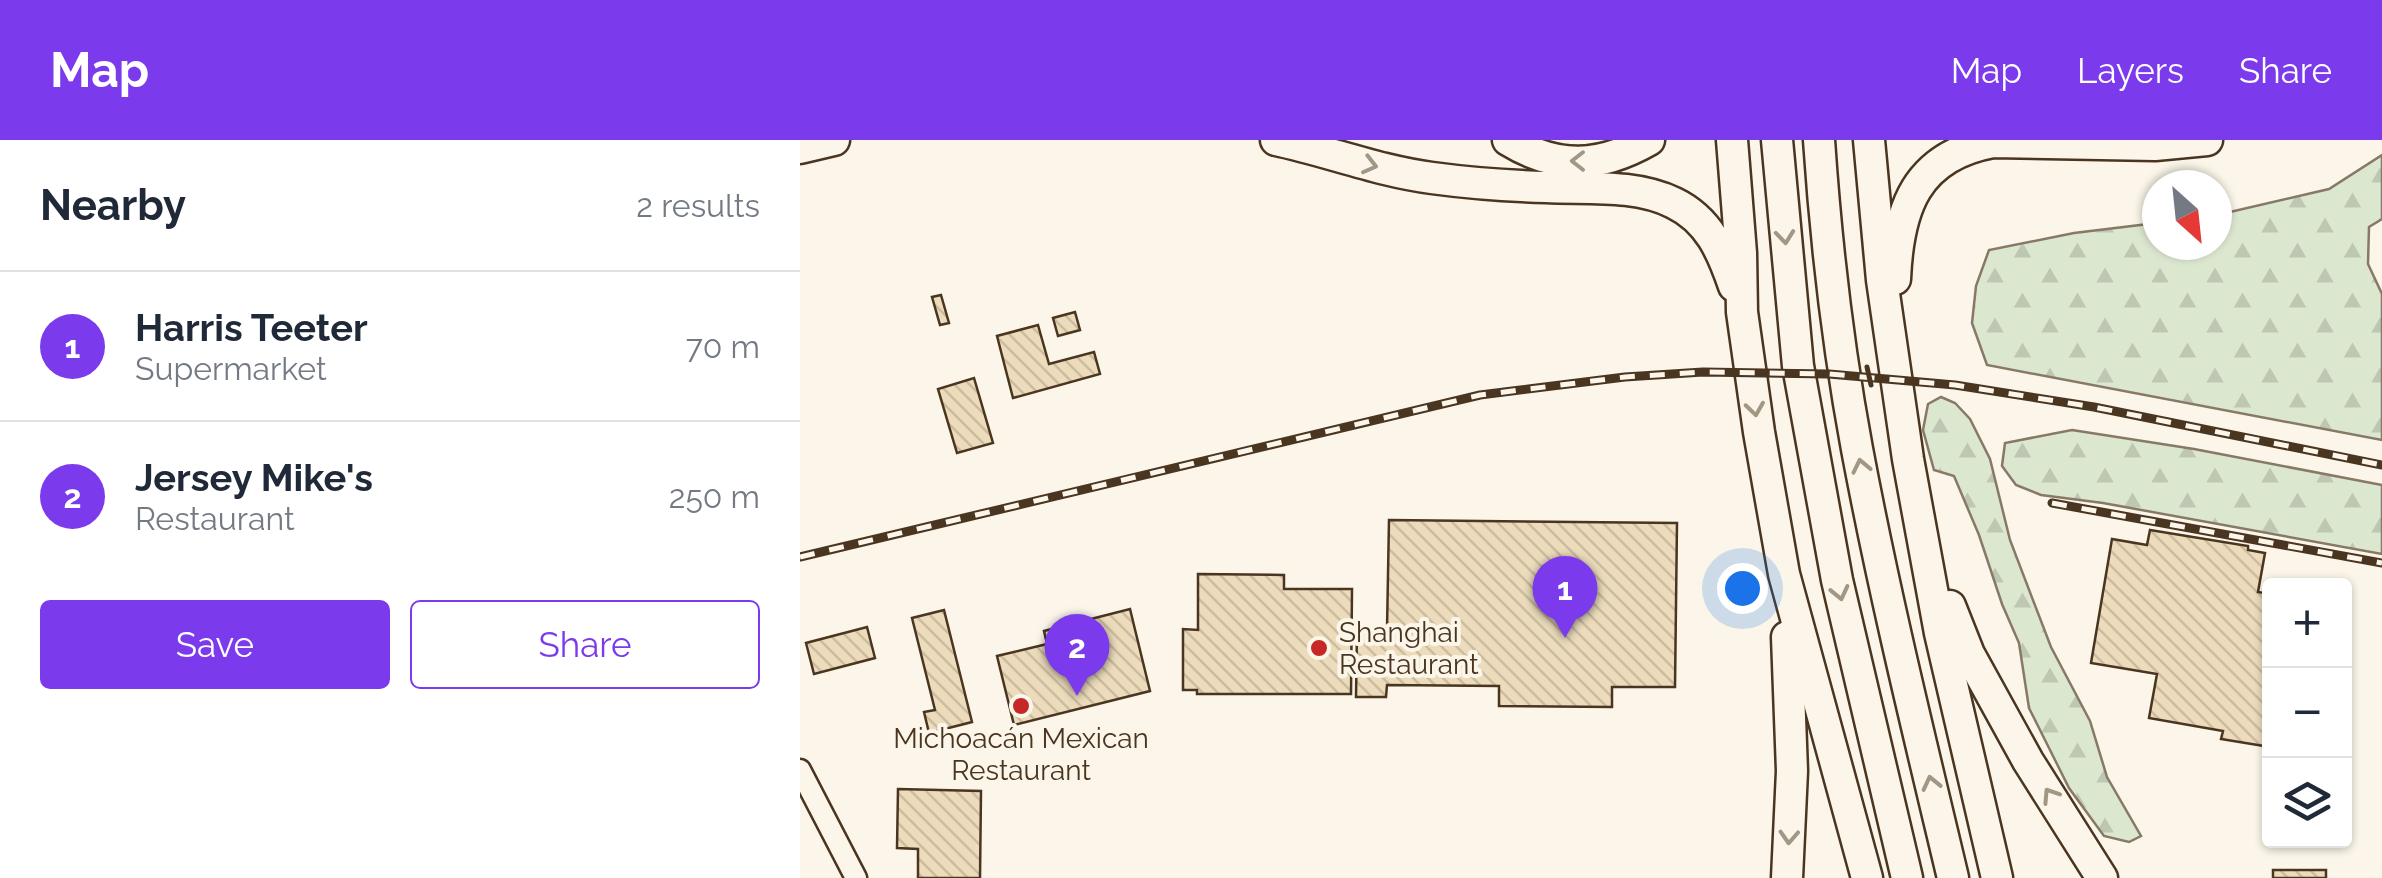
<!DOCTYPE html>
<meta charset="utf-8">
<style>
:root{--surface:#fff;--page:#f6f6f7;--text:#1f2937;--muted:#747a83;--line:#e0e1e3;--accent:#7c3aed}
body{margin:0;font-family:Raleway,sans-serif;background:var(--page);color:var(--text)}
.controls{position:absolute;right:30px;bottom:30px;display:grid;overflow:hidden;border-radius:10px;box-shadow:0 2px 8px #0004}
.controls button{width:90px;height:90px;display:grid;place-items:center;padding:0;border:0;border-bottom:2px solid var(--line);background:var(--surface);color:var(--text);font:50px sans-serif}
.compass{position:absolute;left:1342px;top:30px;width:90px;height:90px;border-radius:50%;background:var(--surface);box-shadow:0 2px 8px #0004;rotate:153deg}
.you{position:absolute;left:942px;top:448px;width:35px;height:35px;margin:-25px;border:8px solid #fff;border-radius:50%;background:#1a73e8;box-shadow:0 0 0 15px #1a73e833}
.badge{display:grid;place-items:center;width:65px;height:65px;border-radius:50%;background:var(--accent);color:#fff;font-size:32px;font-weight:700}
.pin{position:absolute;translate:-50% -82px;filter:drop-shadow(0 2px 5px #0008)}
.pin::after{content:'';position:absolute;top:52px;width:35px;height:30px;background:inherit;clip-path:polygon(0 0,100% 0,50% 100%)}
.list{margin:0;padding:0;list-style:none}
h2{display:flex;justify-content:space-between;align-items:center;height:130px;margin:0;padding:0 40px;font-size:42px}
h2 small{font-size:32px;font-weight:400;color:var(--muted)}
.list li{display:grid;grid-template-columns:65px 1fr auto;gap:30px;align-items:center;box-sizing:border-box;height:150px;padding:0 40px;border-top:2px solid var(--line)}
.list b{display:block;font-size:38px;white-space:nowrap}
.list p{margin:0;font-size:32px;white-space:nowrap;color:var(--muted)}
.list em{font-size:32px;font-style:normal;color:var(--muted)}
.actions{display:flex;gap:20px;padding:30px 40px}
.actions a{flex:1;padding:22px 0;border:2px solid var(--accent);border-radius:10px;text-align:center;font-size:35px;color:var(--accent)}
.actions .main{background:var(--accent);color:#fff}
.icon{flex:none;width:55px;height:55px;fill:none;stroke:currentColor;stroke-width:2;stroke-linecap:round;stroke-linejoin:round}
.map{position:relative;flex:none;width:1582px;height:738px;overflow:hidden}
header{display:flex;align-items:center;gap:60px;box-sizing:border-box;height:140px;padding:0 50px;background:var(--accent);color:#fff}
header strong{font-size:48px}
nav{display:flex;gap:55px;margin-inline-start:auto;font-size:35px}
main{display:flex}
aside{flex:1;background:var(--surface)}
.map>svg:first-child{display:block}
.forest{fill:url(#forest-firs);stroke:#887966;stroke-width:2.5}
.building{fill:url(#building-back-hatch);stroke:#4a3520;stroke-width:2.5}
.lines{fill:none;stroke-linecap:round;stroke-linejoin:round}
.tertiary-casing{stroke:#4a3520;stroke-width:25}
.motorway-casing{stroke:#4a3520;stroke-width:35}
.tertiary{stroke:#fbf6e9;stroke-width:20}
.motorway{stroke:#fbf6e9;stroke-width:30}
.rail-casing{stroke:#4a3520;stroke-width:9}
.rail{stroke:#fbf6e9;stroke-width:5;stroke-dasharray:15;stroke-linecap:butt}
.wall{stroke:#4a3520;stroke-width:5}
.oneway{stroke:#a29684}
.poi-dot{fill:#c62828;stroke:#fbf6e9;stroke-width:4}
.labels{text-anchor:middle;stroke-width:8;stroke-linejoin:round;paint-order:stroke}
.poi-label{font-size:28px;fill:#4a3520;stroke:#fbf6e9;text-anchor:start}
</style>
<header>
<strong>Map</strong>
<nav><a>Map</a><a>Layers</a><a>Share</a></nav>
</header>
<main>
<aside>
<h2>Nearby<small>2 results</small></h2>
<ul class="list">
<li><span class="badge">1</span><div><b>Harris Teeter</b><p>Supermarket</p></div><em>70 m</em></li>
<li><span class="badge">2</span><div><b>Jersey Mike's</b><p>Restaurant</p></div><em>250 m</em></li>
</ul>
<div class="actions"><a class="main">Save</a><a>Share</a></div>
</aside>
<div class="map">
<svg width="1582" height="738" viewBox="0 0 1582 738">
<defs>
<pattern id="forest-firs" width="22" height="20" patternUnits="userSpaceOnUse" patternTransform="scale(2.5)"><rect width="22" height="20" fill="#dce7d0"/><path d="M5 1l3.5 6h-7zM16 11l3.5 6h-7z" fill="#bec7b2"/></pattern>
<pattern id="building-back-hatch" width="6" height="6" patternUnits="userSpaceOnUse" patternTransform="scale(2.5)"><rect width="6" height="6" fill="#ecdcbc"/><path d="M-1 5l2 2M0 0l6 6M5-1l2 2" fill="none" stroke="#ccbda1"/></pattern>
</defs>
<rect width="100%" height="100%" fill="#fbf6e9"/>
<g class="forest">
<polygon points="1582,15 1582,79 1569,87 1568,124 1582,154 1582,300 1187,225 1172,183 1176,146 1189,110 1274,93 1357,83 1357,105 1417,105 1417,75 1529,49"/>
<polygon points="1141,257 1155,263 1170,279 1190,319 1210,400 1251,507 1290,581 1307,637 1341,696 1329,702 1304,696 1269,648 1229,568 1219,503 1202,464 1179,395 1154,336 1134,330 1123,290 1128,264"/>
<polygon points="1272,290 1394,309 1582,345 1582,414 1303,363 1241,355 1216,345 1202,326 1205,303"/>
</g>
<g class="building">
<polygon points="141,155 149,183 140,185 132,157"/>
<polygon points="275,172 280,190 258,196 253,178"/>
<polygon points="238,185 249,224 294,212 300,234 213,258 197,196"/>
<polygon points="174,238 193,303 157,313 138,249"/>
<polygon points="589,380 877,383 875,547 812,547 812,567 699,566 699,546 587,545 586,557 556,557 557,490 587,490"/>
<polygon points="1350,390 1448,406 1448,410 1465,413 1458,452 1470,454 1470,607 1421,599 1423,591 1349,578 1357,534 1291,523 1312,399 1347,405"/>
<polygon points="398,434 484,435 484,449 552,449 551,554 397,554 397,550 383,550 383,489 398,490"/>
<polygon points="330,469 350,551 214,585 197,516 247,504 244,491"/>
<polygon points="144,470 172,582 129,593 124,572 135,570 112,478"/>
<polygon points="67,487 75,518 14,534 6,503"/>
<polygon points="98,649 181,651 180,738 118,738 118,709 97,708"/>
<rect x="1473" y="730" width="53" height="8"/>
</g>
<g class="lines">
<g class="tertiary-casing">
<polyline id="tertiary" points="0,630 56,738"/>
</g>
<g class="motorway-casing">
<g id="motorway">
<path d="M476 0C528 11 578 31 632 38 669 43 708 46 746 47 787 49 836 44 874 63 909 80 922 111 934 146"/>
<path d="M708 0C757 30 800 28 849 0"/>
<polyline points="932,0 941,113 942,172 959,292 984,434 1067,738"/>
<polyline points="977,0 998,226 1037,440 1107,738"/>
<path d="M1019 0C1026 103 1038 207 1057 309 1084 453 1119 595 1153 738"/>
<polyline points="1069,0 1082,140 1108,319 1140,493 1197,738"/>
<polyline points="0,8 34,0"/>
<path d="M1095 139C1098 68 1116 16 1193 2L1355 5 1407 0"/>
<polyline points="1150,466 1169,514 1228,621 1302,738"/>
<polyline points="987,738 992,631 987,497"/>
</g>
</g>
<use href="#tertiary" class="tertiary"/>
<use href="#motorway" class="motorway"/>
<g class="rail-casing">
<g id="rail">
<polyline points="1252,363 1582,423"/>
<polyline points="0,417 680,255 825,237 903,232 1029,234 1155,245 1294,267 1582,325"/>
</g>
</g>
<use href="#rail" class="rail"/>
<polyline class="wall" points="1067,227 1071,245"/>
</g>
<defs><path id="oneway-chevron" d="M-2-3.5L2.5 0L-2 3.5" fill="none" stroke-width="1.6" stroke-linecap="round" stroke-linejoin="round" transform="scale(2.5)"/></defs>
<g class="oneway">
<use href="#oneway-chevron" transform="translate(778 21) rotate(180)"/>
<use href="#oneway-chevron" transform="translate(570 25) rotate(14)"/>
<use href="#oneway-chevron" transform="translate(985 97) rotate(84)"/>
<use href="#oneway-chevron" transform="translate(955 269) rotate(82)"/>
<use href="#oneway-chevron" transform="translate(1061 326) rotate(-102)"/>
<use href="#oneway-chevron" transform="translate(1040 453) rotate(77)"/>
<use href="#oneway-chevron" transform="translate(1131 643) rotate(-103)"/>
<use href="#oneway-chevron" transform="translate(1250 655) rotate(-123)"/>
<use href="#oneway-chevron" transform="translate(989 697) rotate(93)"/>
</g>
<g class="poi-dot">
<circle cx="519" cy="508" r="10"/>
<circle cx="221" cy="566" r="10"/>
</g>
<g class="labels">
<g class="poi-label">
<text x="539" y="502">Shanghai<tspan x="539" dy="32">Restaurant</tspan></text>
<text x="221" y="608" text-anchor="middle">Michoacán Mexican<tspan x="221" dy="32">Restaurant</tspan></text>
</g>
</g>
</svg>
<div class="controls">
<button>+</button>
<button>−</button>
<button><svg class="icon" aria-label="layers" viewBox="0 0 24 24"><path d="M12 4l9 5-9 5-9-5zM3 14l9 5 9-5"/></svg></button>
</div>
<svg class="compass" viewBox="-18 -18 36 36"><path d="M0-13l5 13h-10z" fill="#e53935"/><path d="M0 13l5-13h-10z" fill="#747a83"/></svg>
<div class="you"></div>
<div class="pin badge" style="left:765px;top:498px">1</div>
<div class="pin badge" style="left:277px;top:556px">2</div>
</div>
</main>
